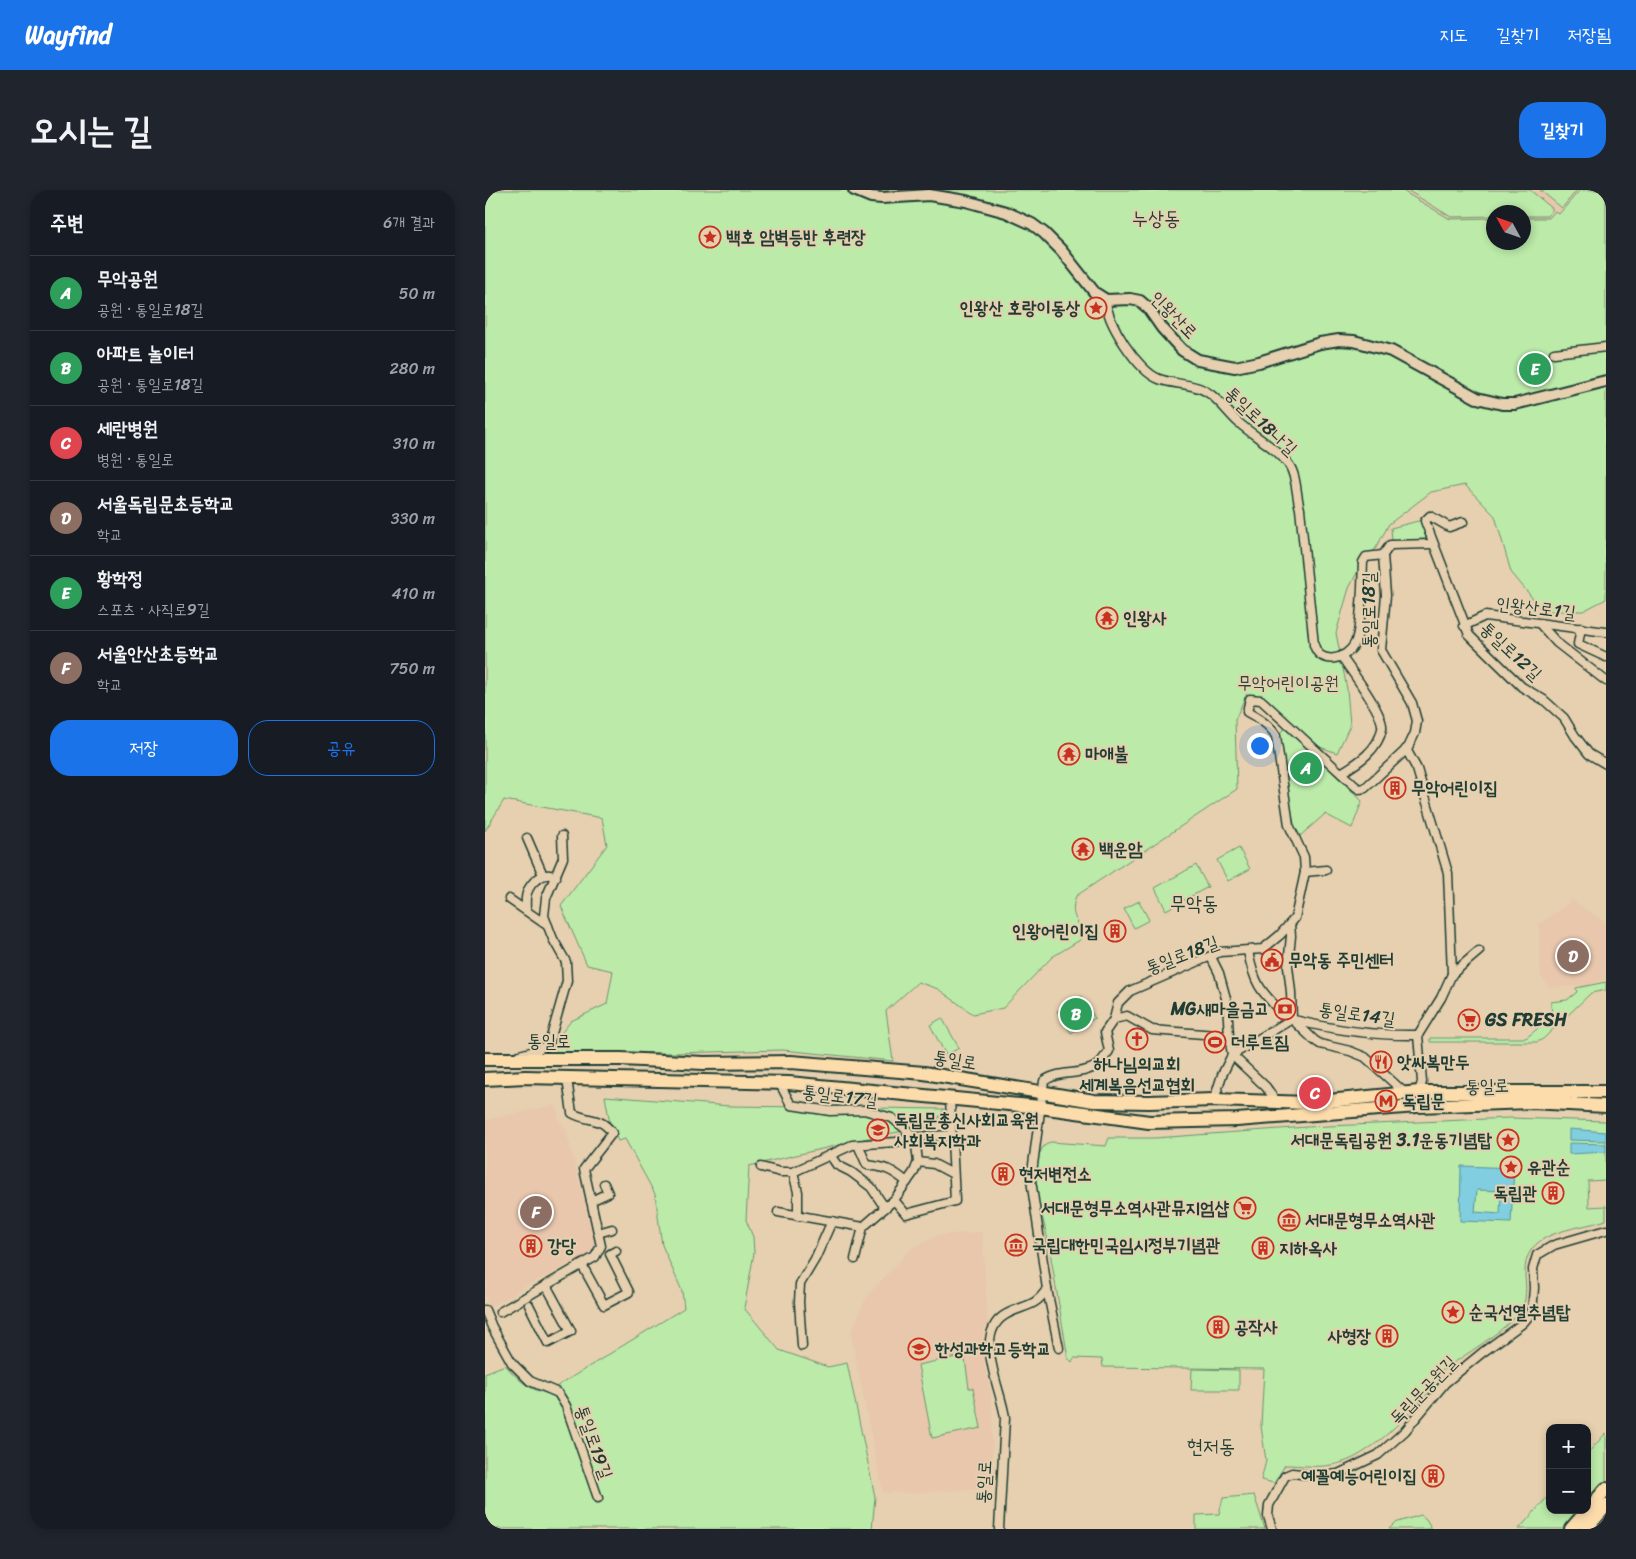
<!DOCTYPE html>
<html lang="ko">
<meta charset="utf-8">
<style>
:root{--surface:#171b24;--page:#20242c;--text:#f1f3f6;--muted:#9ea1a6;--line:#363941;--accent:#1a73e8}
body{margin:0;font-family:Sriracha,"Poor Story",sans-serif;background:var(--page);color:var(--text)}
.controls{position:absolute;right:15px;bottom:15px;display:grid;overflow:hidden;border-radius:10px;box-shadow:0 2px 8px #0003}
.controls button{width:45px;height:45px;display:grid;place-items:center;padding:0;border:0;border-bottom:1px solid var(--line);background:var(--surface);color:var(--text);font:25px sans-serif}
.compass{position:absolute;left:1001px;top:15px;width:45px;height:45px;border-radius:50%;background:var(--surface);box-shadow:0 2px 8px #0003;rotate:310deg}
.you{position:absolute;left:774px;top:555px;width:18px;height:18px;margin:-12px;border:4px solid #fff;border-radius:50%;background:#1a73e8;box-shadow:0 0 0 8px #1a73e833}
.badge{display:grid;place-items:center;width:32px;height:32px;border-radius:50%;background:var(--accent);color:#fff;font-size:16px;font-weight:700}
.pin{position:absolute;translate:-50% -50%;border:2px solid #fff;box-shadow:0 1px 5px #0006}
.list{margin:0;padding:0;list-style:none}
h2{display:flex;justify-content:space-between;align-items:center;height:65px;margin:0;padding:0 20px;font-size:21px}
h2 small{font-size:16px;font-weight:400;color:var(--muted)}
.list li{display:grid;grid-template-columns:32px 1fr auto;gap:15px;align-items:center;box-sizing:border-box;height:75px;padding:0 20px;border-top:1px solid var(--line)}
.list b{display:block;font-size:19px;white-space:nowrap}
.list p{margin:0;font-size:16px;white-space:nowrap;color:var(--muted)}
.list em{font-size:16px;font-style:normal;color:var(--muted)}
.actions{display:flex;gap:10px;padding:15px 20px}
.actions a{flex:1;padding:11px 0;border:1px solid var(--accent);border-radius:20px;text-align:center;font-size:18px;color:var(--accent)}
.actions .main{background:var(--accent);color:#fff}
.map{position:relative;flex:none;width:1121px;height:1339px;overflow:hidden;border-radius:20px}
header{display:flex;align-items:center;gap:30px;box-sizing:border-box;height:70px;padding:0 25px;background:var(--accent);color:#fff}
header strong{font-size:24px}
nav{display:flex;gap:28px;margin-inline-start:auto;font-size:18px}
.intro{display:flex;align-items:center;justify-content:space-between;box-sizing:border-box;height:120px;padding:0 30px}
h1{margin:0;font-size:35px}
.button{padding:12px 22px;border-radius:20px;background:var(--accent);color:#fff;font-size:18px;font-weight:700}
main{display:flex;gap:30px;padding:0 30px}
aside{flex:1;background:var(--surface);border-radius:20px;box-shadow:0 2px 8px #0003}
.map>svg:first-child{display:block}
.built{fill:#e8c7ad}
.green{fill:#bbeaa9;stroke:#6d946e}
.water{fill:#80cedf;stroke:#59949b;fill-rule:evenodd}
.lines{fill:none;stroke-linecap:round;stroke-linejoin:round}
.minor-casing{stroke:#1f3d34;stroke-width:11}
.tertiary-casing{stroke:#1f3d34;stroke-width:14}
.primary-casing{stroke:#1f3d34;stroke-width:16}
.minor{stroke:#e6d0af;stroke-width:8}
.tertiary{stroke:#e6d0af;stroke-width:10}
.primary{stroke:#fddcac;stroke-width:12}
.labels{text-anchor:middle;stroke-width:4;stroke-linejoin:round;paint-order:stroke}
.poi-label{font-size:18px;font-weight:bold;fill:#1f3d34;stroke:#e6d0af;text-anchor:start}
.street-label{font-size:18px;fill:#1f3d34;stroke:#e6d0af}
.park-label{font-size:18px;fill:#27463a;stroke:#e6d0af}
.quarter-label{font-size:20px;fill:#1f3d34;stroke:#e6d0af}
</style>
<header>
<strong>Wayfind</strong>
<nav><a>지도</a><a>길찾기</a><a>저장됨</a></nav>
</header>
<div class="intro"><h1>오시는 길</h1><a class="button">길찾기</a></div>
<main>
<aside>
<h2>주변<small>6개 결과</small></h2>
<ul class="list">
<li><span class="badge" style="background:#2e9e5b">A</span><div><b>무악공원</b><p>공원 · 통일로18길</p></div><em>50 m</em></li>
<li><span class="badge" style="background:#2e9e5b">B</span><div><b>아파트 놀이터</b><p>공원 · 통일로18길</p></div><em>280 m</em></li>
<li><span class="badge" style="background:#e0444e">C</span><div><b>세란병원</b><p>병원 · 통일로</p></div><em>310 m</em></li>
<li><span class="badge" style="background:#8d6e63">D</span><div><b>서울독립문초등학교</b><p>학교</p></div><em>330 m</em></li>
<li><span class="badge" style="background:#2e9e5b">E</span><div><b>황학정</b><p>스포츠 · 사직로9길</p></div><em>410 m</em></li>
<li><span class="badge" style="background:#8d6e63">F</span><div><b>서울안산초등학교</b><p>학교</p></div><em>750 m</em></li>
</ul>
<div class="actions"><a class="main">저장</a><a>공유</a></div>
</aside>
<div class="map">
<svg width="1121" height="1339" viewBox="0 0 1121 1339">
<rect width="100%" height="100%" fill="#e6d0af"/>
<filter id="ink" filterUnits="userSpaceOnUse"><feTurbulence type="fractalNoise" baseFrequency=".02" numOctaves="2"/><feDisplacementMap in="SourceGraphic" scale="10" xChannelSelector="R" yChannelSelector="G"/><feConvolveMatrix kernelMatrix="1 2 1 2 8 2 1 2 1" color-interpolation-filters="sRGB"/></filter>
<g filter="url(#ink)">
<g class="built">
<polygon points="916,0 1095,0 1074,24 1064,28 1039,28 1038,22 1008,22 1008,28 965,29"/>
<polygon points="1087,710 1121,733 1121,789 1102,795 1065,798 1056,786 1054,735"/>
<polygon points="71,915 74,930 80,937 111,1056 107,1063 33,1100 30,1104 4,1117 0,1106 0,1100 3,1095 0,1087 0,930"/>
<polygon points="497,1042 503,1134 498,1141 499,1175 506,1201 508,1284 507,1298 422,1303 398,1302 372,1176 366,1143 382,1106 426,1059 453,1045"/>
</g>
<g class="green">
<path d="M0 0H916L965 29 1008 28V52H1038L1039 28H1064L1070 21 1074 24 1095 0H1121V409L1098 421H1058L1026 382 1010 326 980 295 946 302 904 334 891 358 876 375 864 398 851 443 862 499 865 535 852 563 824 553 768 506 760 507 750 530 752 599 591 706C585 724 590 728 599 743L595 750 567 767 518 818 488 824 453 799 433 792 401 821 408 871 298 860 188 863 61 862 86 831 122 814 128 781 102 775 76 716 122 655 117 628 19 610 0 641Z"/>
<polygon points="922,0 1045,0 1068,19 1062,26 1039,26 1038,22 1008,22 1008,26 966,27"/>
<polygon points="1055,0 1092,0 1077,18"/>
<polygon points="937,330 941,349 907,351 906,338"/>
<polygon points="801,537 877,611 867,638 840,624 815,646 808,634 794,544"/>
<polygon points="754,658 765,679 743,691 732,670"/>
<polygon points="711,675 723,697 681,720 670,698"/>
<polygon points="654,711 664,730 649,738 639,719"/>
<polygon points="1121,792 1121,800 1106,803 1058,849 1052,852 945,852 945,848 1041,848 1067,827 1066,812 1082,810 1092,802 1091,798"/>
<polygon points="596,806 610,828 586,843 572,821"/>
<polygon points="457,828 474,858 461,865 445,835"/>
<path d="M120 906 245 916 459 919 449 936 396 945 264 976 261 1030 268 1047 269 1063 259 1118 294 1160 343 1177 362 1173 390 1307 387 1339H0V1183L20 1175C33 1189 42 1199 61 1203L199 1118 197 1101 177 1055 170 1004 140 949 133 951 125 934Z"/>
<path d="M1024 928 1121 931V990L1103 991 1104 1017 1121 1016V1030C1089 1041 1037 1039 1040 1086 1041 1096 1042 1111 1036 1120 1019 1142 978 1166 955 1182L954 1192C927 1219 886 1270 846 1275 832 1278 815 1275 800 1275L789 1293 776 1290 781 1271 776 1236 779 1179 618 1177 617 1169 589 1168 587 1172 583 1168 563 1050 550 997 551 970 558 957 565 952 621 956 624 948H670L822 937Z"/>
<polygon points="481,1165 480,1169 484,1198 488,1198 496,1238 447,1248 433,1175"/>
<polygon points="707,1179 754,1180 754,1200 706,1200"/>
<polygon points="1121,1243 1121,1339 1034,1339 1065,1304 1065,1320 1102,1320 1102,1264"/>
<polygon points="769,1305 780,1339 711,1339 711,1325 734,1324 738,1308"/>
<polygon points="936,1325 941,1329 947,1339 904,1339 910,1333"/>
</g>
<g class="water">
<polygon points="1084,939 1121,942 1121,951 1084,950"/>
<polygon points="1084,953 1121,954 1121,962 1084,964"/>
<path d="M976 976 1029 978 1026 1033 975 1031ZM992 1000 1016 1001 1015 1024 990 1022Z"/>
</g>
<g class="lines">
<g class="minor-casing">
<g id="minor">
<path d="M621 110C621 132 653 181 674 189 690 195 711 193 725 204 736 212 744 224 754 233 770 247 792 258 804 275 812 286 811 305 815 319L829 455C835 476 862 470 870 453 877 438 877 391 878 372L881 367 898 365"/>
<polyline points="1069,163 1121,157"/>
<polyline points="978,332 964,337 945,326 940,331 984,445 1037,497 1059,510 1079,528 1090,546 1104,564 1121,574"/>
<polyline points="1055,434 1072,453 1121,491"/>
<polyline points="979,436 1000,426 1121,442"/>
<polyline points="1096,438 1093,454 1121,467"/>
<polyline points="921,559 932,579 963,683 967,784"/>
<path d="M856 583C873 573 893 560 897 539 900 525 865 479 856 466"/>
<polyline points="42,648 58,685"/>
<polyline points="820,682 841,680"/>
<polyline points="24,709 63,736"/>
<path d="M41 720C41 716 40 708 42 703 46 691 60 680 71 687"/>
<polyline points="805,734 806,746 803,776 806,802 807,829 829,850 835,854 865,861 880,867 920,903"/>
<path d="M763 761C770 799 778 803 804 830"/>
<polyline points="726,767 734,783 742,812 744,846 747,865 737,885 729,910"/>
<polyline points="629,829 642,826 667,840 744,846"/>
<path d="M809 830C850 840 891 846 933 845"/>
<polyline points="34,865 50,861 64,854 82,791 81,772 68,749 59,726 61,708 78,668 77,646"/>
<polyline points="294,892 306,915 345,921 379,920 407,928 424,942 431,955 433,972 429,982 409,1010 378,1037 370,1069"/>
<polyline points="934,902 937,892 933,845 956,808 967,784 994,761"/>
<polyline points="791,911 781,897 747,865 807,829"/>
<path d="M373 955 382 975C401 977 407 980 422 992"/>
<polyline points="345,965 352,975 366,982 386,997 400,1018"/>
<polyline points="433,972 449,974 468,984"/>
<polyline points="276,977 295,982 308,982 367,955 411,952 427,947 466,945"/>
<polyline points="308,982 313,1002 313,1026"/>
<polyline points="409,1010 421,1024 470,1011 465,908"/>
<polyline points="106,1011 123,1003 119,994"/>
<polyline points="293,1022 378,1037"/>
<polyline points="113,1043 127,1039"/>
<polyline points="97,1075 119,1115 144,1102 125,1064 131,1061"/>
<polyline points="562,1099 574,1158"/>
<polyline points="44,1115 63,1153 86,1141 61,1095"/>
<polyline points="0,1120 7,1137 27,1173 45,1191 73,1203 81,1216 113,1308"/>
<path d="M15 1122 110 1067 116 1056 99 979 127 943C116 926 103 932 87 923L82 889"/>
<polyline points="317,1156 314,1112 315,1094 330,1069 347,1031"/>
<path d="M514 1339 520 1228C517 1200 487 1145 520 1125 538 1114 549 1119 562 1099L546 990 559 891C573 880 596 886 611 876 616 873 620 866 624 861L620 842 629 829 633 813 645 801 735 762 778 759 795 745 810 728 820 682 819 667 804 635 791 546C785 535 773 528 762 522L765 509 776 510 870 596 874 599 880 598 923 558 930 543 932 531 927 513 896 460 901 405 898 365 905 355 948 354"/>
<polyline points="787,1339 783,1326 784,1315 800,1286 807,1283 835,1286 853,1284 893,1265 920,1241 960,1193 998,1162 1038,1133 1047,1122 1049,1098 1048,1079 1052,1065 1069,1055 1121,1040"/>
</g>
</g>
<g class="tertiary-casing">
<polyline id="tertiary" points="369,0 386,7 397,8 444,5 481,11 521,22 547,34 559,43 576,60 610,103 621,110 645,109 655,111 663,118 677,138 697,160 713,170 750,177 774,172 835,153 854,150 869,151 906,161 992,208 1017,214 1030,214 1121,191"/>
</g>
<g class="primary-casing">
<g id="primary">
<polyline points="0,869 136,869 219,873 306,872 439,883 609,911 664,912 729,910 823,913 934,902 1121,902"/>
<polyline points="0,889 40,887 304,893 555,917 664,932 752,930 932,916 1046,912 1121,916"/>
<polyline points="1086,1339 1121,1299"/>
<polyline points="1101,1339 1121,1316"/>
</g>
</g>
<use href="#minor" class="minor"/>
<use href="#tertiary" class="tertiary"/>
<use href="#primary" class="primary"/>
</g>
</g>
<defs>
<g id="sight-ring" transform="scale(1.125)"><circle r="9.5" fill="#e6d0af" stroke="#c8321e" stroke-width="1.5"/><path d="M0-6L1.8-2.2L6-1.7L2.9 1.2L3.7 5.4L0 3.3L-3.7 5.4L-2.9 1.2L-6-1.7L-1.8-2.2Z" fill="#c8321e"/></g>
<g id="temple-ring" transform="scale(1.125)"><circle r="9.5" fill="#e6d0af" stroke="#c8321e" stroke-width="1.5"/><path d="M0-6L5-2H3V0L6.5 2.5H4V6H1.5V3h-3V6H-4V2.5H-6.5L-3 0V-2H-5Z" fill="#c8321e"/></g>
<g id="building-ring" transform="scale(1.125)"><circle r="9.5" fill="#e6d0af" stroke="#c8321e" stroke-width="1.5"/><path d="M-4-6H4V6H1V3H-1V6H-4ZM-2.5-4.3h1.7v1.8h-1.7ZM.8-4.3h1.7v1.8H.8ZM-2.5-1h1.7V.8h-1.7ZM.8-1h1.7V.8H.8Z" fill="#c8321e"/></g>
<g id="civic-ring" transform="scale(1.125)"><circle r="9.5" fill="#e6d0af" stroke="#c8321e" stroke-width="1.5"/><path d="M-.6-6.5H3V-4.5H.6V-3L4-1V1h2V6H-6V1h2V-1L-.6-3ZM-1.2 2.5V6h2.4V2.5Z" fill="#c8321e"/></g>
<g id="bank-ring" transform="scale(1.125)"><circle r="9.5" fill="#e6d0af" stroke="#c8321e" stroke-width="1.5"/><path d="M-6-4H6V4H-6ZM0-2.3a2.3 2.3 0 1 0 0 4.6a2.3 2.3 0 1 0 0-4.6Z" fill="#c8321e"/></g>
<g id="supermarket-ring" transform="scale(1.125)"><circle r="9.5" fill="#e6d0af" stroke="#c8321e" stroke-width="1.5"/><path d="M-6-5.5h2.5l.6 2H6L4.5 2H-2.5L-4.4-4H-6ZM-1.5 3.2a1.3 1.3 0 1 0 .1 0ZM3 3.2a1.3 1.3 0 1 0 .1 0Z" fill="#c8321e"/></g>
<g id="church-ring" transform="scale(1.125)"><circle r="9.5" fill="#e6d0af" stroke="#c8321e" stroke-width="1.5"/><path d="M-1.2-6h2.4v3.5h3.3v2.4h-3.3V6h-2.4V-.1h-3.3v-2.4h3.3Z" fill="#c8321e"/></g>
<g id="stadium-ring" transform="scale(1.125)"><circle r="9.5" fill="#e6d0af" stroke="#c8321e" stroke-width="1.5"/><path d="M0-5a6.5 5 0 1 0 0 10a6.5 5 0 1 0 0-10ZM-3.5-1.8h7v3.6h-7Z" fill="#c8321e"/></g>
<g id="restaurant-ring" transform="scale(1.125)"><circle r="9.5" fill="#e6d0af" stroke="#c8321e" stroke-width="1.5"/><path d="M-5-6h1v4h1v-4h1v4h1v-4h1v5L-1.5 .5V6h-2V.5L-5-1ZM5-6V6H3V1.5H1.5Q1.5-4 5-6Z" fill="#c8321e"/></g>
<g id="metro-ring" transform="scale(1.125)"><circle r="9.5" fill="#e6d0af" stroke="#c8321e" stroke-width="1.5"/><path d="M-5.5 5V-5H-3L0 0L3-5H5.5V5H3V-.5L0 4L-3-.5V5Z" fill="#c8321e"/></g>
<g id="university-ring" transform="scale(1.125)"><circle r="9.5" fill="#e6d0af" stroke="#c8321e" stroke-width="1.5"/><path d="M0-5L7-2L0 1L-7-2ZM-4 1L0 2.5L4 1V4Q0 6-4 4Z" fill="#c8321e"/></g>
<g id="museum-ring" transform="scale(1.125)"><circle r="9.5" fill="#e6d0af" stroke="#c8321e" stroke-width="1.5"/><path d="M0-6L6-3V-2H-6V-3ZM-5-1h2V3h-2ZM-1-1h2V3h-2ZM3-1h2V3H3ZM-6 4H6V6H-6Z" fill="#c8321e"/></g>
<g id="school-ring" transform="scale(1.125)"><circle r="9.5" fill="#e6d0af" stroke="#c8321e" stroke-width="1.5"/><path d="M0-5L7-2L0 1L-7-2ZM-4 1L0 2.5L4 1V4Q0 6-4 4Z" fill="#c8321e"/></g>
</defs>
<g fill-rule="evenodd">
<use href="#sight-ring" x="225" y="47"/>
<use href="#sight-ring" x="611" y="118"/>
<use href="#temple-ring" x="622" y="428"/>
<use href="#temple-ring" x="584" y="564"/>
<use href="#building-ring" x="910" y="598"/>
<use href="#temple-ring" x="598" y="659"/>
<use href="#building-ring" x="630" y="741"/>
<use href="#civic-ring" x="787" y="770"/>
<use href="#bank-ring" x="800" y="819"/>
<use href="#supermarket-ring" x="984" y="830"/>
<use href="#church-ring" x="652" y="849"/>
<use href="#stadium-ring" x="730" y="852"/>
<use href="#restaurant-ring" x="896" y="872"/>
<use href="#metro-ring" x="901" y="911"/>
<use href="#university-ring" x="393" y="940"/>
<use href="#sight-ring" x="1023" y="950"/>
<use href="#sight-ring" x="1026" y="977"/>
<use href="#building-ring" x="518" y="984"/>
<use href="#building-ring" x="1068" y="1003"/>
<use href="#supermarket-ring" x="760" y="1018"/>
<use href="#museum-ring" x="804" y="1030"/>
<use href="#museum-ring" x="531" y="1055"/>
<use href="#building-ring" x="46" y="1056"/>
<use href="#building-ring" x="778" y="1058"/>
<use href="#sight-ring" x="968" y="1122"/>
<use href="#building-ring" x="733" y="1137"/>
<use href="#building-ring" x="902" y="1146"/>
<use href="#school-ring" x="434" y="1159"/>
<use href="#building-ring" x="948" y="1286"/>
</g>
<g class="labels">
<g class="poi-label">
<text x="241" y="53">백호 암벽등반 후련장</text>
<text x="595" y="124" text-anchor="end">인왕산 호랑이동상</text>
<text x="638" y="434">인왕사</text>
<text x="600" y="570">마애불</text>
<text x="926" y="604">무악어린이집</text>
<text x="614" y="665">백운암</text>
<text x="614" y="747" text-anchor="end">인왕어린이집</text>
<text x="803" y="776">무악동 주민센터</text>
<text x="784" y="825" text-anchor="end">MG새마을금고</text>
<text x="1000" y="836">GS FRESH</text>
<text x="746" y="858">더루트짐</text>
<text x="912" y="878">앗싸복만두</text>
<text x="652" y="880" text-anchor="middle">하나님의교회<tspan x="652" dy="21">세계복음선교협회</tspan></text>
<text x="917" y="917">독립문</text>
<text x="409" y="936">독립문총신사회교육원<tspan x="409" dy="21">사회복지학과</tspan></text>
<text x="1007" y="956" text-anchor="end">서대문독립공원 3.1운동기념탑</text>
<text x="1042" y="983">유관순</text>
<text x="534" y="990">현저변전소</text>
<text x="1052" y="1009" text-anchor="end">독립관</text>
<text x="744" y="1024" text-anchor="end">서대문형무소역사관뮤지엄샵</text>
<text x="820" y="1036">서대문형무소역사관</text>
<text x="547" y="1061">국립대한민국임시정부기념관</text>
<text x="62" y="1062">강당</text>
<text x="794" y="1064">지하옥사</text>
<text x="984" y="1128">순국선열추념탑</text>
<text x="749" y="1143">공작사</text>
<text x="886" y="1152" text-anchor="end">사형장</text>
<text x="450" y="1165">한성과학고등학교</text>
<text x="932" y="1292" text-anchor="end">예꼴예능어린이집</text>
</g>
<g class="street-label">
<text transform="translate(689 125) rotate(46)" y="6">인왕산로</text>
<text transform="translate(776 231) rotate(43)" y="6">통일로18나길</text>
<text transform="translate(1051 418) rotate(7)" y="6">인왕산로1길</text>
<text transform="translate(884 420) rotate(-90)" y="6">통일로18길</text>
<text transform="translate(1026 461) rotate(43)" y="6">통일로12길</text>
<text transform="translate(697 765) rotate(-21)" y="6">통일로18길</text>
<text transform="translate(872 824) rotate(8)" y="6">통일로14길</text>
<text x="64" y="857">통일로</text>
<text transform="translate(470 870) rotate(9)" y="6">통일로</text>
<text transform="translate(1002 896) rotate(-2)" y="6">통일로</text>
<text transform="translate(355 906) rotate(7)" y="6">통일로17길</text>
<text transform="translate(938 1200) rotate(-46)" y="6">독립문공원길</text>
<text transform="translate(109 1252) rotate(70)" y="6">통일로19길</text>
<text transform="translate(499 1292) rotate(-87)" y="6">통일로</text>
</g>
<g class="park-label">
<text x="803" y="499">무악어린이공원</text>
</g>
<g class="quarter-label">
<text x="671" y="35">누상동</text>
<text x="709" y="720">무악동</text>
<text x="726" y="1263">현저동</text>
</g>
</g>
</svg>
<div class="controls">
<button>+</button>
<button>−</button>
</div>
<svg class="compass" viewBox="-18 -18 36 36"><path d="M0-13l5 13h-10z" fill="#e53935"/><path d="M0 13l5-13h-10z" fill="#9ea1a6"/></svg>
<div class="you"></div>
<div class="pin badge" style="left:821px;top:578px;background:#2e9e5b">A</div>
<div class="pin badge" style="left:591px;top:824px;background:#2e9e5b">B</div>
<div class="pin badge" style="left:830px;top:903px;background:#e0444e">C</div>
<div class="pin badge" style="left:1088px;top:766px;background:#8d6e63">D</div>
<div class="pin badge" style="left:1050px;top:179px;background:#2e9e5b">E</div>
<div class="pin badge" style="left:51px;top:1022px;background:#8d6e63">F</div>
</div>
</main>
